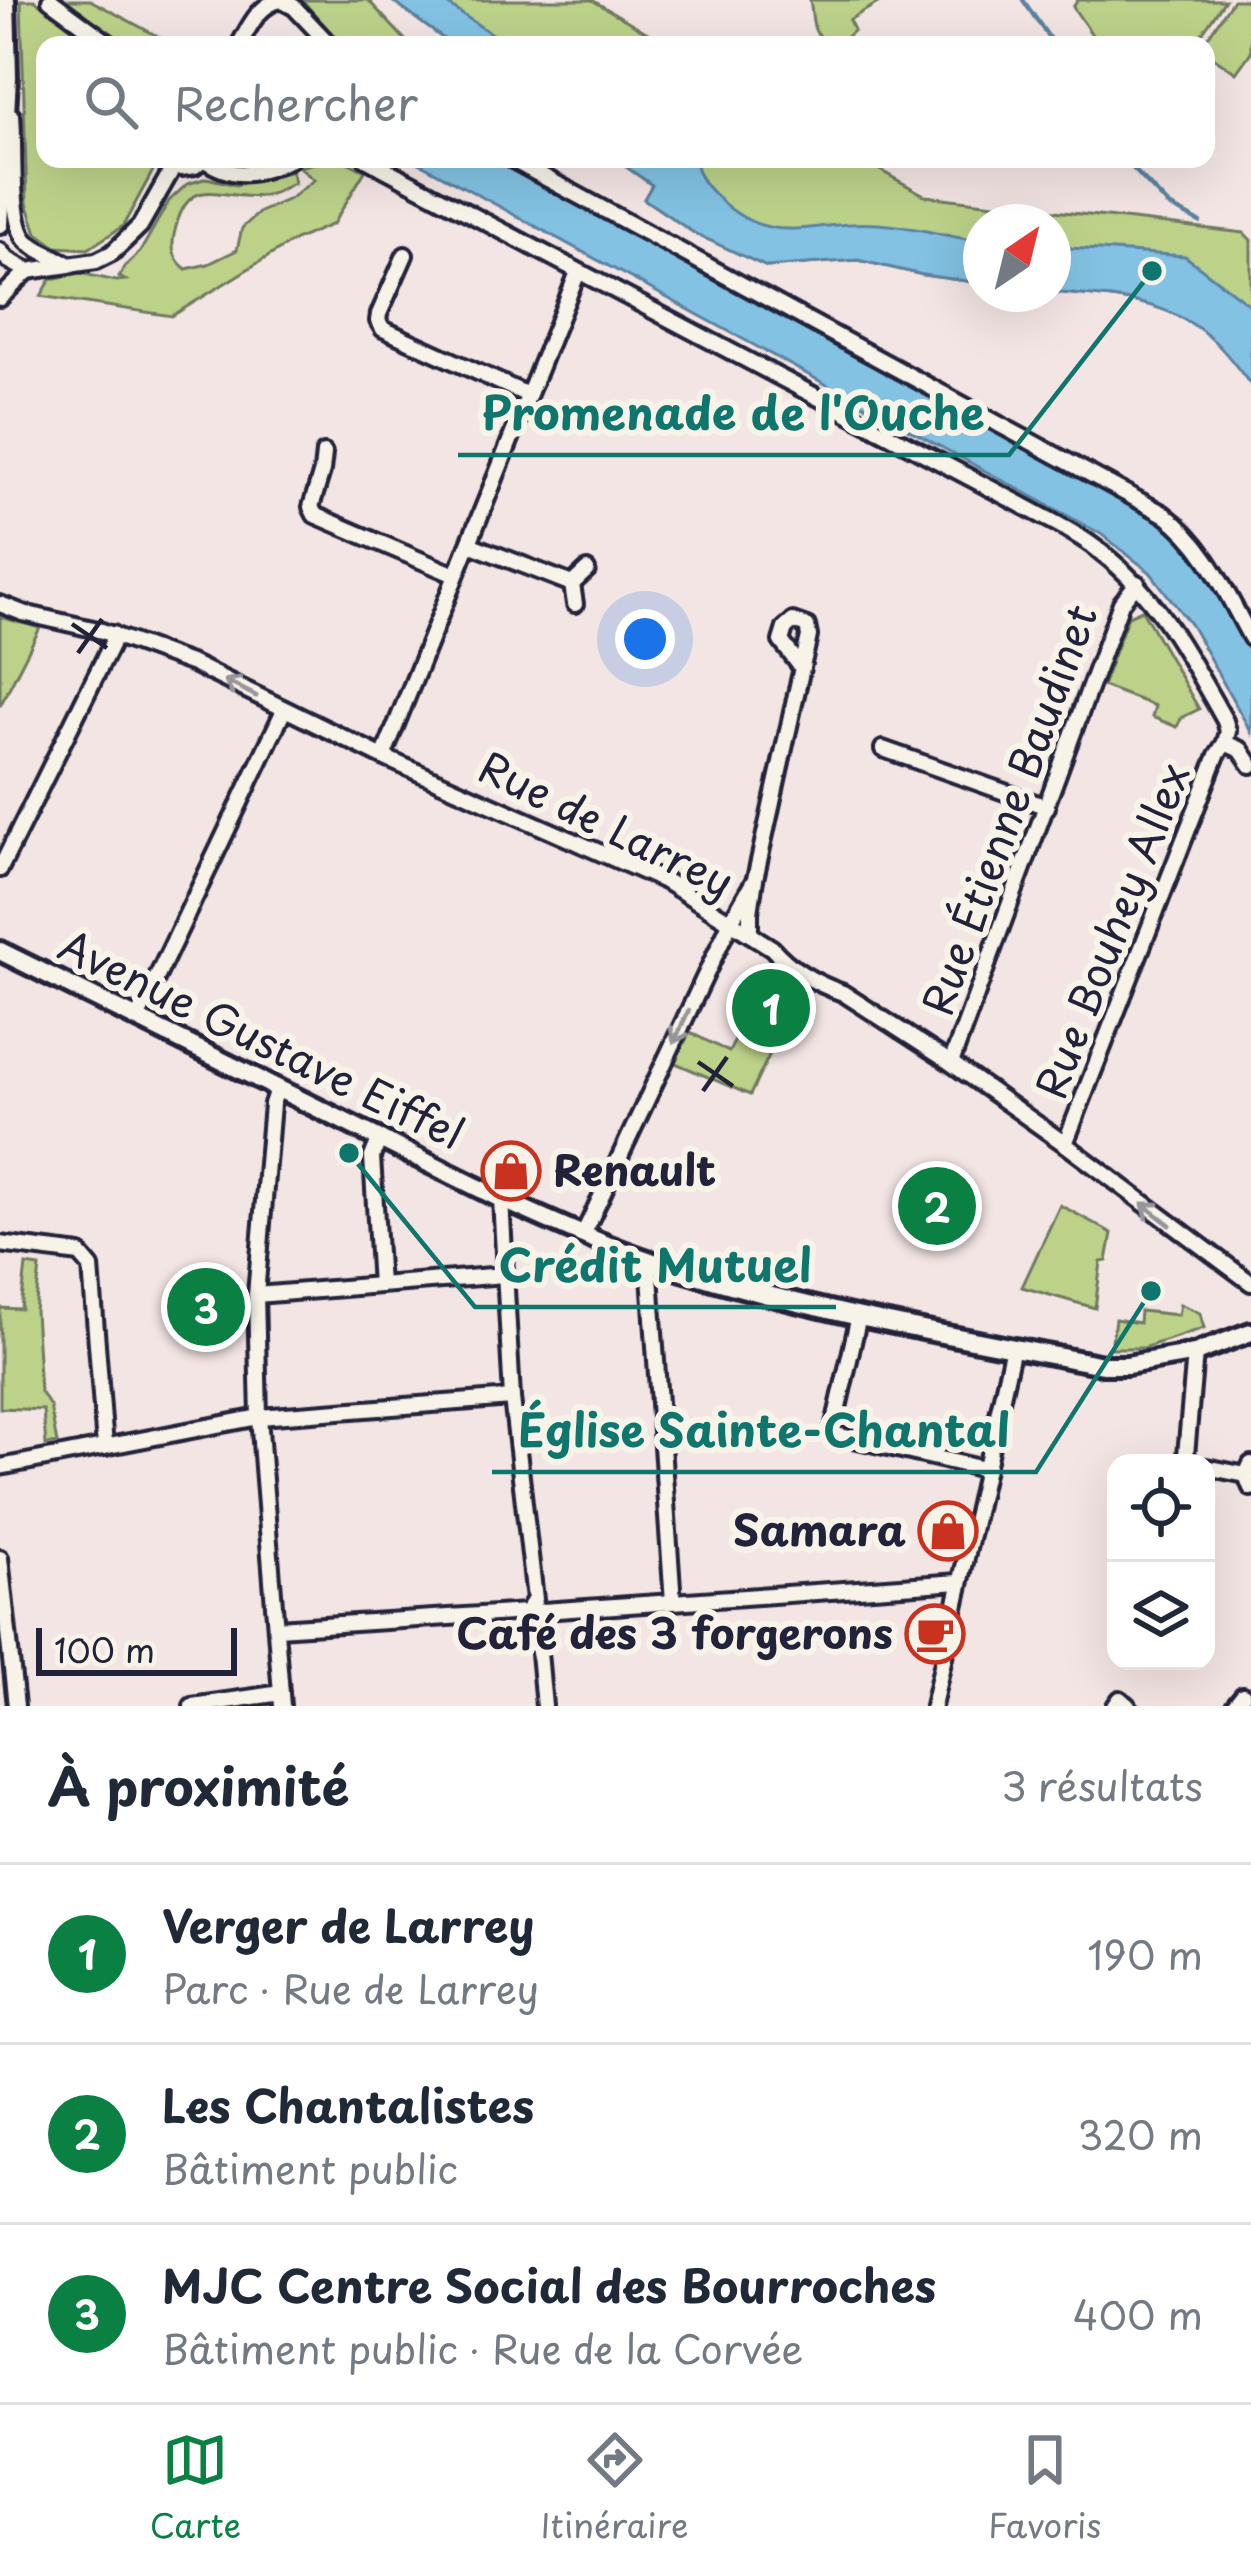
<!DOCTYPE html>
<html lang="fr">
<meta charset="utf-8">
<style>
:root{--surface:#fff;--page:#f6f6f7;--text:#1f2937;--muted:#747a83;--line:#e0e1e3;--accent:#0b8043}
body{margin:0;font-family:"Playpen Sans",sans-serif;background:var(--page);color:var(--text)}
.controls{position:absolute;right:36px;bottom:36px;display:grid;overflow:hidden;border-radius:24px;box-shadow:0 12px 48px #0002}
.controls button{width:108px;height:108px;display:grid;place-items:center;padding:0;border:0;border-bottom:3px solid var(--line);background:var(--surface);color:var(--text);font:60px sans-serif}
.compass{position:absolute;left:963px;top:204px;width:108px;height:108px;border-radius:50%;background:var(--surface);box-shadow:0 12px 48px #0002;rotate:35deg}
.scale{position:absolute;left:36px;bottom:30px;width:201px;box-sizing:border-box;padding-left:12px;border:6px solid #22223b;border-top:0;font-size:33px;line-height:42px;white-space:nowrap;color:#22223b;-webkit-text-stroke:9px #f7f3e8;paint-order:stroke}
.you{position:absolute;left:645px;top:639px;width:42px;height:42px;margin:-30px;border:9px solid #fff;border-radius:50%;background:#1a73e8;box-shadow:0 0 0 18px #1a73e833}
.badge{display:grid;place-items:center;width:78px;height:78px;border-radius:50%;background:var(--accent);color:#fff;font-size:39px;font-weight:700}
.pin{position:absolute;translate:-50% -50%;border:6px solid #fff;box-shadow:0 3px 12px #0006}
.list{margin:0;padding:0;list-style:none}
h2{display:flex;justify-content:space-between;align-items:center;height:156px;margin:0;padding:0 48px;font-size:51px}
h2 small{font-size:39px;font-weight:400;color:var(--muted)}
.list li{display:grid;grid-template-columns:78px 1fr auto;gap:36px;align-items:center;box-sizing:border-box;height:180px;padding:0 48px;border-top:3px solid var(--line)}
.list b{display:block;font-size:45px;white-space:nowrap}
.list p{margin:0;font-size:39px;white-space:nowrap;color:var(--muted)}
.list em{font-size:39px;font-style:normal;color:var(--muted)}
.icon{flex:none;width:66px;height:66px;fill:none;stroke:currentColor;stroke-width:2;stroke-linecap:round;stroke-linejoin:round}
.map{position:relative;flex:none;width:1251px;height:1706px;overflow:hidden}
.search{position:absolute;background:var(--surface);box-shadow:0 12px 48px #0002;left:36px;right:36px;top:36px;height:132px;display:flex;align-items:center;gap:30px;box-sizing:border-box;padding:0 42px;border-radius:24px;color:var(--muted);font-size:45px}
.sheet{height:696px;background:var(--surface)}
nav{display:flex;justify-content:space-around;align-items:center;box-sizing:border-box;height:168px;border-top:3px solid var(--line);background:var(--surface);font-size:33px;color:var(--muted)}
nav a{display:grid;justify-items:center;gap:6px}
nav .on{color:var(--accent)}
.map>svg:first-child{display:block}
.green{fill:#bcd289;stroke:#6f7a62;stroke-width:3}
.water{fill:#83c2e3;stroke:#5c82a0;stroke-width:3}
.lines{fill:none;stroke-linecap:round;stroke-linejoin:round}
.stream{stroke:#5c82a0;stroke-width:4.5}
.minor-casing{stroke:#22223b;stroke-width:22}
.major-casing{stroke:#22223b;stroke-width:26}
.minor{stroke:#f7f3e8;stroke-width:14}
.major{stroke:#f7f3e8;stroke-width:16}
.oneway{stroke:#97959a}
.ticks{fill:none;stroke:#22223b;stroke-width:4.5}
.labels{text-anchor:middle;stroke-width:12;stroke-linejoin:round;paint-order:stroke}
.street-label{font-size:42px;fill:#22223b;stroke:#f7f3e8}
.poi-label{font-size:42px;font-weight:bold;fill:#22223b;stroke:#f7f3e8;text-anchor:end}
.leader{fill:none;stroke:#0f766e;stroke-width:4.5}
.callout-dot{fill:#0f766e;stroke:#f7f3e8;stroke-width:4.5}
.callout-label{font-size:45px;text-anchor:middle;font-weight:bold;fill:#0f766e;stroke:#f7f3e8;stroke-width:12;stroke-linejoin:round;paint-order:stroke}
</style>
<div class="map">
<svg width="1251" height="1706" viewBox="0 0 1251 1706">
<rect width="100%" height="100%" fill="#f3e5e3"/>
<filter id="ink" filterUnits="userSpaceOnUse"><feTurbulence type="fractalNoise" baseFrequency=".00833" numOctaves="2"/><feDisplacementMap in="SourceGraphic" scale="24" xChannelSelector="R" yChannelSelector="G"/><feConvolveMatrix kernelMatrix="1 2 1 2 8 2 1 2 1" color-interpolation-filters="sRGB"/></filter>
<g filter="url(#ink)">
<g class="green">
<polygon points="21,0 34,0 98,45 45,45 45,159 154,159 155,167 123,226 88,249 56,247 37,233 27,203"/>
<polygon points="64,0 90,0 174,45 129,45"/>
<polygon points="302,0 368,0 410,45 342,45"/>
<polygon points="391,0 592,0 668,45 452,45"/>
<path d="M810 0H883L849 20 854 30 838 45C808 36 815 26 810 0Z"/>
<polygon points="1078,0 1225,0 1194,45 1099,45 1073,7"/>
<polygon points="1233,0 1251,0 1251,52 1236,73 1206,52 1206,45 1203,44"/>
<path d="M330 159H341L365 171 333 224 295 240 172 316 41 296 51 279 80 273 116 281 125 280 119 277 124 267 140 252 169 201 187 184 207 178 236 185 292 171 294 183C285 187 276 193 267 195 223 204 188 166 174 235 171 250 174 259 186 269L208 264 237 250 242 228 260 212 291 198 314 180 299 167Z"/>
<path d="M615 159H860L926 196 1244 233 1251 240V385C1239 370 1228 353 1214 340 1167 297 1113 299 1053 292V222H981V283L923 275 858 260 767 267 694 233 644 199 652 185Z"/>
<polygon points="1142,610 1199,709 1181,718 1177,727 1152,717 1155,706 1102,686 1128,616"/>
<polygon points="0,617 40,628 0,706"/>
<polygon points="773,963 804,983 750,1095 673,1062 689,1032 729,1052"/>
<polygon points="1060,1205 1112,1233 1107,1261 1101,1262 1095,1308 1022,1287"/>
<polygon points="26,1265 40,1267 35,1311 40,1392 50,1406 57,1443 46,1445 43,1410 0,1408 0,1308 21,1309"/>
<polygon points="1180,1304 1200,1313 1204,1328 1143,1348 1111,1348 1115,1319 1139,1323 1140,1311 1178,1315"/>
</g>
<g class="water">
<polygon points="391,0 441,0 508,45 452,45"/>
<polygon points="412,159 496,159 1130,503 1176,534 1192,553 1212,582 1251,654 1251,732 1191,625 1150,572 1101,534"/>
<path d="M615 159H695C696 175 707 187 718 198 773 251 813 219 878 224 913 226 947 237 981 241V283L923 275 858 260 767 267 694 233 644 199 652 185Z"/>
<path d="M1070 248 1185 256 1251 306V385C1239 370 1228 354 1214 341 1167 297 1113 299 1053 292V249Z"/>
</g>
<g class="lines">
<g class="stream">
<polyline points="1023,0 1054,45"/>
<polyline points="1124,159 1169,206 1200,222"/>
</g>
<g class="minor-casing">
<g id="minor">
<polyline points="50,0 111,45"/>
<path d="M239 45C250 26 258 5 281 0L294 7 330 45"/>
<path d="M12 116C15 145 9 219 26 240 35 250 56 257 68 264"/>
<polyline points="167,159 181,168 195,166 203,159"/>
<path d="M203 159C236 181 256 175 291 159"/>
<path d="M366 159 1020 504C1047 519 1078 533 1102 553 1159 597 1190 659 1225 721L1228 731 1225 743 1241 750 1251 765"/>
<path d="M511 159 1164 514C1207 546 1226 593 1251 638"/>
<polyline points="0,251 8,260 28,271"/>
<polyline points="405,255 379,314 378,321 383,329 528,395"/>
<polyline points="0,298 28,271 96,261 112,253 140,226 174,166"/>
<polyline points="324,453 322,471 311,507 315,515 455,575"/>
<polyline points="469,544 572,584"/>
<polyline points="572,584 587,570"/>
<polyline points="572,584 575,604"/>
<path d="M0 604 23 613 102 631 193 664 383 757 667 882 772 948C790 969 817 984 843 993L951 1063 1065 1144 1251 1283"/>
<polyline points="883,749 1047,807"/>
<polyline points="383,757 578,272"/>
<polyline points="0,869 111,645 113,634"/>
<polyline points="750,934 750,913 755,879 809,636 807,626 793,621 785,628 781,641 801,667"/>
<polyline points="137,1019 284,710"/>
<polyline points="951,1063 1121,603 1137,583"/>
<polyline points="277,1089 272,1104 256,1295 259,1417 282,1706"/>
<polyline points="379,1140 372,1157 380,1285"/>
<polyline points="1065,1144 1217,755 1225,743"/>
<polyline points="583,1235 731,921 755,879"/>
<polyline points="0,1244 80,1254 91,1267 105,1447"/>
<polyline points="649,1261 673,1602"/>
<polyline points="256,1295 504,1275"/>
<polyline points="859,1316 832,1434 984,1469"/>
<polyline points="1191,1463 1186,1455 1195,1353"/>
<polyline points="1251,1464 1246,1475 1251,1488"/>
<polyline points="0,1467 259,1417 512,1398"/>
<polyline points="1206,1467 1246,1475"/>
<polyline points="0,1558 16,1706"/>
<polyline points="277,1628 527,1612 535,1599 512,1398 501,1199"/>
<polyline points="192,1706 281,1693"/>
<polyline points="544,1706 536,1621 543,1611 959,1582"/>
<polyline points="933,1706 1013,1347"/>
<polyline points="1115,1706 1120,1699 1128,1706"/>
<polyline points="1234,1706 1243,1695"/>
</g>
</g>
<g class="major-casing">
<g id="major">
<polyline points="0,224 8,77 6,0"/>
<path d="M0 951 501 1199C551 1221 602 1245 654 1262 800 1310 953 1336 1103 1365H1127L1195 1353 1251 1332"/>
</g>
</g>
<use href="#minor" class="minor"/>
<use href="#major" class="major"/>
</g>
<defs><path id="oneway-shaft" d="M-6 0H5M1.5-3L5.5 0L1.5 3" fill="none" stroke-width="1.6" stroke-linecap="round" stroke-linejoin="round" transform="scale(3)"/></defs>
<g class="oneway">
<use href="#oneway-shaft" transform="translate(240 688) rotate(-153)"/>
<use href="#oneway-shaft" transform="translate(681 1027) rotate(115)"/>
<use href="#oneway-shaft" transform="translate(1156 1214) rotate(-142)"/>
</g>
</g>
<path class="ticks" d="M72 624 107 648M78 653 102 619M698 1062 733 1086M703 1091 727 1057"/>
<defs>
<g id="shop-ring" transform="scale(3)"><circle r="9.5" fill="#f7f3e8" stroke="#c8321e" stroke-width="1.5"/><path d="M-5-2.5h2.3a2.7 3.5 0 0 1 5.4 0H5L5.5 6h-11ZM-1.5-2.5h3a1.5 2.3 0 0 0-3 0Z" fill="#c8321e"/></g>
<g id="cafe-ring" transform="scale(3)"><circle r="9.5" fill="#f7f3e8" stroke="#c8321e" stroke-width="1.5"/><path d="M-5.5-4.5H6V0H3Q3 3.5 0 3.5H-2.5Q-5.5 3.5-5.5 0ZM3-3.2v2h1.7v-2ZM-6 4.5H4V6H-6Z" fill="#c8321e"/></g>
</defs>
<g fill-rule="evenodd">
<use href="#shop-ring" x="511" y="1171"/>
<use href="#shop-ring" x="948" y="1531"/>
<use href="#cafe-ring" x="935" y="1634"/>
</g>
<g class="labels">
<g class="street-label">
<text transform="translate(1010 810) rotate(-70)" y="15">Rue Étienne Baudinet</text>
<text transform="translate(606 825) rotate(26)" y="15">Rue de Larrey</text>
<text transform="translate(1113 931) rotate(-69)" y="15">Rue Bouhey Allex</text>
<text transform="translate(261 1040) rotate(26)" y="15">Avenue Gustave Eiffel</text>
</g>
<g class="poi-label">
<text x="553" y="1186" text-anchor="start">Renault</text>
<text x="906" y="1546">Samara</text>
<text x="893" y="1649">Café des 3 forgerons</text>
</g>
</g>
<path class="leader" d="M1152 271L1009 455H458M349 1153L475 1307H836M1151 1291L1036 1472H492"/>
<g class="callout-dot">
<circle cx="1152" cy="271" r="12"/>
<circle cx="349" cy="1153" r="12"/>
<circle cx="1151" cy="1291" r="12"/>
</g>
<g class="callout-label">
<text x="733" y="430">Promenade de l'Ouche</text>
<text x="655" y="1282">Crédit Mutuel</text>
<text x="764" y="1447">Église Sainte-Chantal</text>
</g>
</svg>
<div class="controls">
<button><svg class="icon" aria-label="locate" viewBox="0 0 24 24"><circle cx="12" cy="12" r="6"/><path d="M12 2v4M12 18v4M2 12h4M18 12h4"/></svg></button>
<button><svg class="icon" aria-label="layers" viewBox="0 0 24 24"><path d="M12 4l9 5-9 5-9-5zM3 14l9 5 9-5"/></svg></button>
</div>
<svg class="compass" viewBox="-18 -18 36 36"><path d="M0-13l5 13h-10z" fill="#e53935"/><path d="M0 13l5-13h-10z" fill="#747a83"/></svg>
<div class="scale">100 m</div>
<div class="you"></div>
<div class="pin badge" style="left:771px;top:1008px">1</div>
<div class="pin badge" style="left:937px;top:1206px">2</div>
<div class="pin badge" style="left:206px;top:1307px">3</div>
<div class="search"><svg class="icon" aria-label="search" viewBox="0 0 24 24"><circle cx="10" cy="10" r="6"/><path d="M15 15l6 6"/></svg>Rechercher</div>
</div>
<section class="sheet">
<h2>À proximité<small>3 résultats</small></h2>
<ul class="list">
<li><span class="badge">1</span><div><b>Verger de Larrey</b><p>Parc · Rue de Larrey</p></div><em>190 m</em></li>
<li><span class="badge">2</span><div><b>Les Chantalistes</b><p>Bâtiment public</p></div><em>320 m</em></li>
<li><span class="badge">3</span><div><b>MJC Centre Social des Bourroches</b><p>Bâtiment public · Rue de la Corvée</p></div><em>400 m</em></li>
</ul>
</section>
<nav>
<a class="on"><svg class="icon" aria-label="map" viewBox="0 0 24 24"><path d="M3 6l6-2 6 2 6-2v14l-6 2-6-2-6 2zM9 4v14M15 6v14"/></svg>Carte</a>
<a><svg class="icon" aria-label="directions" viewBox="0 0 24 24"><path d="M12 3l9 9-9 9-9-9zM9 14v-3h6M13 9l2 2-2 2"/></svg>Itinéraire</a>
<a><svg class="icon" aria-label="saved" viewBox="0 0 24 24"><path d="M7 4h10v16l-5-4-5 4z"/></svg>Favoris</a>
</nav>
